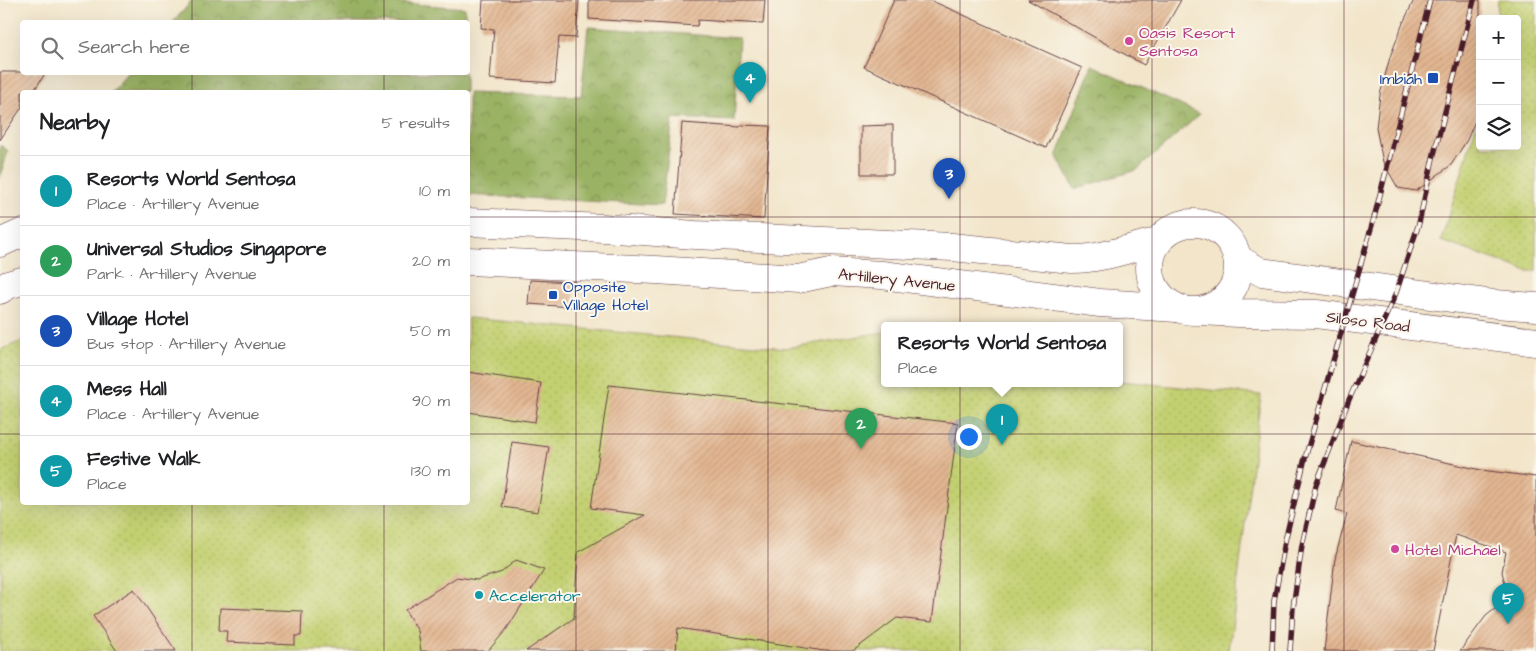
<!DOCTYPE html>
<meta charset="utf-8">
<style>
:root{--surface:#fff;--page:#f6f6f6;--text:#202124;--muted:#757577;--line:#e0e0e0;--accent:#b45309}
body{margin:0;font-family:"Architects Daughter",sans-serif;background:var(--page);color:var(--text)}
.controls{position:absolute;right:15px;top:15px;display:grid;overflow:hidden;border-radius:5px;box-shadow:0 5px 20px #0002}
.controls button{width:45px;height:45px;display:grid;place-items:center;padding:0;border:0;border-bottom:1px solid var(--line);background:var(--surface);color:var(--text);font:25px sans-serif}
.you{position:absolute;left:968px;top:436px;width:18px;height:18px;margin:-12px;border:4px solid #fff;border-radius:50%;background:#1a73e8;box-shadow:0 0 0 8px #1a73e833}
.badge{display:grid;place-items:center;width:32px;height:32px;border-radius:50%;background:var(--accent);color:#fff;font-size:16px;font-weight:700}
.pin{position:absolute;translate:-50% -41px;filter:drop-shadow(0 1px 2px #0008)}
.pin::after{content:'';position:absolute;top:26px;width:18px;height:15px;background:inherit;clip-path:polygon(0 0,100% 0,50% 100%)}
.popup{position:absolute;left:881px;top:322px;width:242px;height:65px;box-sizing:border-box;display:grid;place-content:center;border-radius:5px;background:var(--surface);filter:drop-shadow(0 1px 4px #0005);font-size:16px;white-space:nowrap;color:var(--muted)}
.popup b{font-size:19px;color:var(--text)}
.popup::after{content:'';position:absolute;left:50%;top:100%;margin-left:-10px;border:10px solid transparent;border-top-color:var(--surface)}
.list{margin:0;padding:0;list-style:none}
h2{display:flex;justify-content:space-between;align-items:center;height:65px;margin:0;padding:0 20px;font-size:21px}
h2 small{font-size:16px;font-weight:400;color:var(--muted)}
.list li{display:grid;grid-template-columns:32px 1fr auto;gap:15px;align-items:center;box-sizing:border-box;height:70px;padding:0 20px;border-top:1px solid var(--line)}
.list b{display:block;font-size:19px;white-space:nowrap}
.list p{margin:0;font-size:16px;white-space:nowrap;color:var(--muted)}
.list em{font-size:16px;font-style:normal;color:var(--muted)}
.icon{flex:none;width:28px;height:28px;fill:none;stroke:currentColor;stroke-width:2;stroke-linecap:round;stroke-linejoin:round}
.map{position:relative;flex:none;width:1536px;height:651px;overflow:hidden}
.search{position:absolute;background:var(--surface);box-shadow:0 5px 20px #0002;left:20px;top:20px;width:450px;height:55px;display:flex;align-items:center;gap:12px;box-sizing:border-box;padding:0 18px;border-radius:5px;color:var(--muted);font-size:19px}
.panel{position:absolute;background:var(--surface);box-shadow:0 5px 20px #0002;left:20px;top:90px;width:450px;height:415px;border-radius:5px}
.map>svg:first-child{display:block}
.forest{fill:url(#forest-crowns);stroke:#726847}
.park{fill:url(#park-dots);stroke:#86784e}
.building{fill:url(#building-hatch)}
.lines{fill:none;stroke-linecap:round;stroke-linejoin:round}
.street-casing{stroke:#633d43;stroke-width:29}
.secondary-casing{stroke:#633d43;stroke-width:29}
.street{stroke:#fff;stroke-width:28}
.secondary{stroke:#fff;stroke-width:28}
.rail-casing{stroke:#4a1f2b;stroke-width:5.5}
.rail{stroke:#fbf7ec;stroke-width:4;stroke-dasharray:11;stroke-linecap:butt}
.grid{fill:none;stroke:#4a1f2b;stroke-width:1;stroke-opacity:0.55}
.hotel-dot{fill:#d1479c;stroke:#fbf7ec;stroke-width:2}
.transit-dot{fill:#1a4fb4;stroke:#fbf7ec;stroke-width:2}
.culture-dot{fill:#0f9aa8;stroke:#fbf7ec;stroke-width:2}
.labels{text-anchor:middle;stroke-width:4;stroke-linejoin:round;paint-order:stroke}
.hotel-label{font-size:16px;fill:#b23c85;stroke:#fbf7ec;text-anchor:start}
.transit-label{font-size:16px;fill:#164399;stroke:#fbf7ec;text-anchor:end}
.street-label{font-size:16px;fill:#4a1f2b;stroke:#fbf7ec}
.culture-label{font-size:16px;fill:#0d838f;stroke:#fbf7ec;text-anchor:start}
</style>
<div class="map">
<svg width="1536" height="651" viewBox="0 0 1536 651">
<defs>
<pattern id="forest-crowns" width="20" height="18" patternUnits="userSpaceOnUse" patternTransform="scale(1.25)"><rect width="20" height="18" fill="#9ab263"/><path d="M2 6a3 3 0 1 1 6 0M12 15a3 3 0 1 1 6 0" fill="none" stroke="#809052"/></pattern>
<pattern id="park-dots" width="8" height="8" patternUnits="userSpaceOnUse" patternTransform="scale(1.25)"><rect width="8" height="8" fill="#c3d071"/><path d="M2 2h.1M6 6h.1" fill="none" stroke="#a9b262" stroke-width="1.8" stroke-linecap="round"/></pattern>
<pattern id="building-hatch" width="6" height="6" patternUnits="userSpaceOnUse" patternTransform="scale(1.25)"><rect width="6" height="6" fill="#e2b691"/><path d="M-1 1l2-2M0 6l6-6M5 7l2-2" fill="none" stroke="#c39c7d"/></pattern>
</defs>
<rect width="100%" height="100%" fill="#fbf7ec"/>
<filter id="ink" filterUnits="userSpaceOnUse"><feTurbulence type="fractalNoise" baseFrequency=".02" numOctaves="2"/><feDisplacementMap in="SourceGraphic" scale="10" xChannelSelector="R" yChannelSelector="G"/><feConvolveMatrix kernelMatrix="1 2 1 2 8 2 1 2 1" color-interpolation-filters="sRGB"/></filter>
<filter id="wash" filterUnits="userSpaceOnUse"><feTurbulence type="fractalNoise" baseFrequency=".0096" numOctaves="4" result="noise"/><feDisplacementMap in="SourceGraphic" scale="20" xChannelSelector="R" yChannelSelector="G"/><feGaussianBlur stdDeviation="1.12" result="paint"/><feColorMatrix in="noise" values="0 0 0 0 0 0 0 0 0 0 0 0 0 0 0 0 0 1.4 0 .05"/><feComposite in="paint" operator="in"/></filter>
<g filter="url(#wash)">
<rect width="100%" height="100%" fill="#f2e5ca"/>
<g class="forest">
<polygon points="193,0 364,0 465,8 465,22 173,22"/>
<polygon points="588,27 739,38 734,121 673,118 662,205 468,195 468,93 581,96"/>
<polygon points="1092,65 1200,114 1137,170 1075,189 1057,157"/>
<polygon points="129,72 465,73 465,92 111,92"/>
<polygon points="0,145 8,151 0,178"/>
</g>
<g class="park">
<polygon points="1498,0 1536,0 1536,271 1528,271 1441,241 1480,112 1480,146 1517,146 1517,19 1497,19"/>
<polygon points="468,318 786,348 884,332 884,384 1120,384 1120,381 1261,395 1229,651 0,651 0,350 22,341 22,502 468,502"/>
</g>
<g id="blocks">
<g class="building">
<polygon points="483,0 579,0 576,38 559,37 555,83 490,79 494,29 481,28"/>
<polygon points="589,0 765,0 763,24 698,20 697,26 589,19"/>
<polygon points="894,0 930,0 1082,68 1046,148 864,67"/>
<polygon points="1028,0 1181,0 1144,65"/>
<polygon points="1414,0 1480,0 1480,107 1475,121 1467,140 1451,165 1416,191 1398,188 1383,162 1376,128 1380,95 1390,57 1403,23"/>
<polygon points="0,72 46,72 33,92 22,92 22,107 0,140"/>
<polygon points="682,123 740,127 741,125 770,126 764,219 675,214"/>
<polygon points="893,125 893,174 861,174 861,126"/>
<polygon points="530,280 575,282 573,307 528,304"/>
<polygon points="468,372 541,383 535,422 468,412"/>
<polygon points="609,385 958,423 932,622 897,618 853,651 824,651 678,628 676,651 526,651 574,618 578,552 645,515 591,508"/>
<polygon points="1351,441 1481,470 1536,477 1536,651 1460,651 1486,616 1509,598 1502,572 1506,552 1456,535 1433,651 1324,651 1335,559 1347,514 1336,511"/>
<polygon points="512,442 549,447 538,512 502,507"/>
<polygon points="516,560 544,570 506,630 488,651 421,651 418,631 405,610 457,577 477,580 502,572"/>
<polygon points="134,589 176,651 117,651 93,616"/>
<polygon points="220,608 302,611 301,636 295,636 295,645 226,642 227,631 219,631"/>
</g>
</g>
</g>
<g filter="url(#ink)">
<use href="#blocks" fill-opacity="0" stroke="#633d43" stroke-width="1"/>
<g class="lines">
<g class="street-casing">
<g id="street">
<polyline points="1238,259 1261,272 1495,304 1536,307"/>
<polyline points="1200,311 1238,313 1316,314 1536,342"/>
</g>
</g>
<g class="secondary-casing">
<g id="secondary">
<path d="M468 222 604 228 695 235 952 247 1072 259C1102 259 1130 248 1159 241"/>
<circle cx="1194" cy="267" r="44"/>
<polyline points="0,243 22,233"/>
<polyline points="468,261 656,270 798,279 831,272 882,275 1100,303 1177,308"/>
<polyline points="0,290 8,285 22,281"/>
</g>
</g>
<use href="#street" class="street"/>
<use href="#secondary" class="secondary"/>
<g class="rail-casing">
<g id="rail">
<polyline points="1272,651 1274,601 1285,541 1304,462 1374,218 1430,0"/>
<polyline points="1290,651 1293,608 1302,545 1316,485 1348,402 1396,293 1419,223 1433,158 1474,0"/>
</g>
</g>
<use href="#rail" class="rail"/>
</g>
</g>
<path class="grid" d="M192 0V22M384 0V22M576 0V651M768 0V651M960 0V651M1152 0V651M1344 0V651M192 72V92M384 72V92M0 217H22M468 217H1536M0 434H22M468 434H1536M192 502V651M384 502V651"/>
<g class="hotel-dot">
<circle cx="1129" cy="41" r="5"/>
<circle cx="1395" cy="549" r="5"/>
</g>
<g class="transit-dot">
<rect x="1427" y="72" width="12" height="12" rx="2.5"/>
<rect x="548" y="290" width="10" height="10" rx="2.5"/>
</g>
<circle class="culture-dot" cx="479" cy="595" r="5"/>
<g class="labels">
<g class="hotel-label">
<text x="1139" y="38">Oasis Resort<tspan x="1139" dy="18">Sentosa</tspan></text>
<text x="1405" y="555">Hotel Michael</text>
</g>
<g class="transit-label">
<text x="1422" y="84">Imbiah</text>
<text x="563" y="292" text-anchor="start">Opposite<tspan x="563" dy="18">Village Hotel</tspan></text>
</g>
<g class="street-label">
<text transform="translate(897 279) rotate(6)" y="6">Artillery Avenue</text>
<text transform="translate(1368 321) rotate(7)" y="6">Siloso Road</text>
</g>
<g class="culture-label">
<text x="489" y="601">Accelerator</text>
</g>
</g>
</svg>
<div class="controls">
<button>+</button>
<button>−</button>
<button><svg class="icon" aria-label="layers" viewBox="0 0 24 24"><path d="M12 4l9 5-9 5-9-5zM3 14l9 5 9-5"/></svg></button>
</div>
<div class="you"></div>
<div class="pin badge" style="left:1002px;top:445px;background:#0f9aa8">1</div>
<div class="popup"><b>Resorts World Sentosa</b>Place</div>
<div class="pin badge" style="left:861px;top:449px;background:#2e9e5b">2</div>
<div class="pin badge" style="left:949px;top:199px;background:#1a4fb4">3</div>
<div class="pin badge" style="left:750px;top:103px;background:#0f9aa8">4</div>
<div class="pin badge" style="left:1508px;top:624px;background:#0f9aa8">5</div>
<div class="search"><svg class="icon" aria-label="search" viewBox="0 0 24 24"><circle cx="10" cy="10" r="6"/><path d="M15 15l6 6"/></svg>Search here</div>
<section class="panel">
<h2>Nearby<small>5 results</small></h2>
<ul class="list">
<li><span class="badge" style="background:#0f9aa8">1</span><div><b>Resorts World Sentosa</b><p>Place · Artillery Avenue</p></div><em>10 m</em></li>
<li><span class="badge" style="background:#2e9e5b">2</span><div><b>Universal Studios Singapore</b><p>Park · Artillery Avenue</p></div><em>20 m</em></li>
<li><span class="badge" style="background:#1a4fb4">3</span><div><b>Village Hotel</b><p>Bus stop · Artillery Avenue</p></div><em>50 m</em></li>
<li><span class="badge" style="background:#0f9aa8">4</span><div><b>Mess Hall</b><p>Place · Artillery Avenue</p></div><em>90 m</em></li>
<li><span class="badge" style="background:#0f9aa8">5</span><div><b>Festive Walk</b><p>Place</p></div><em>130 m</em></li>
</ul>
</section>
</div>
